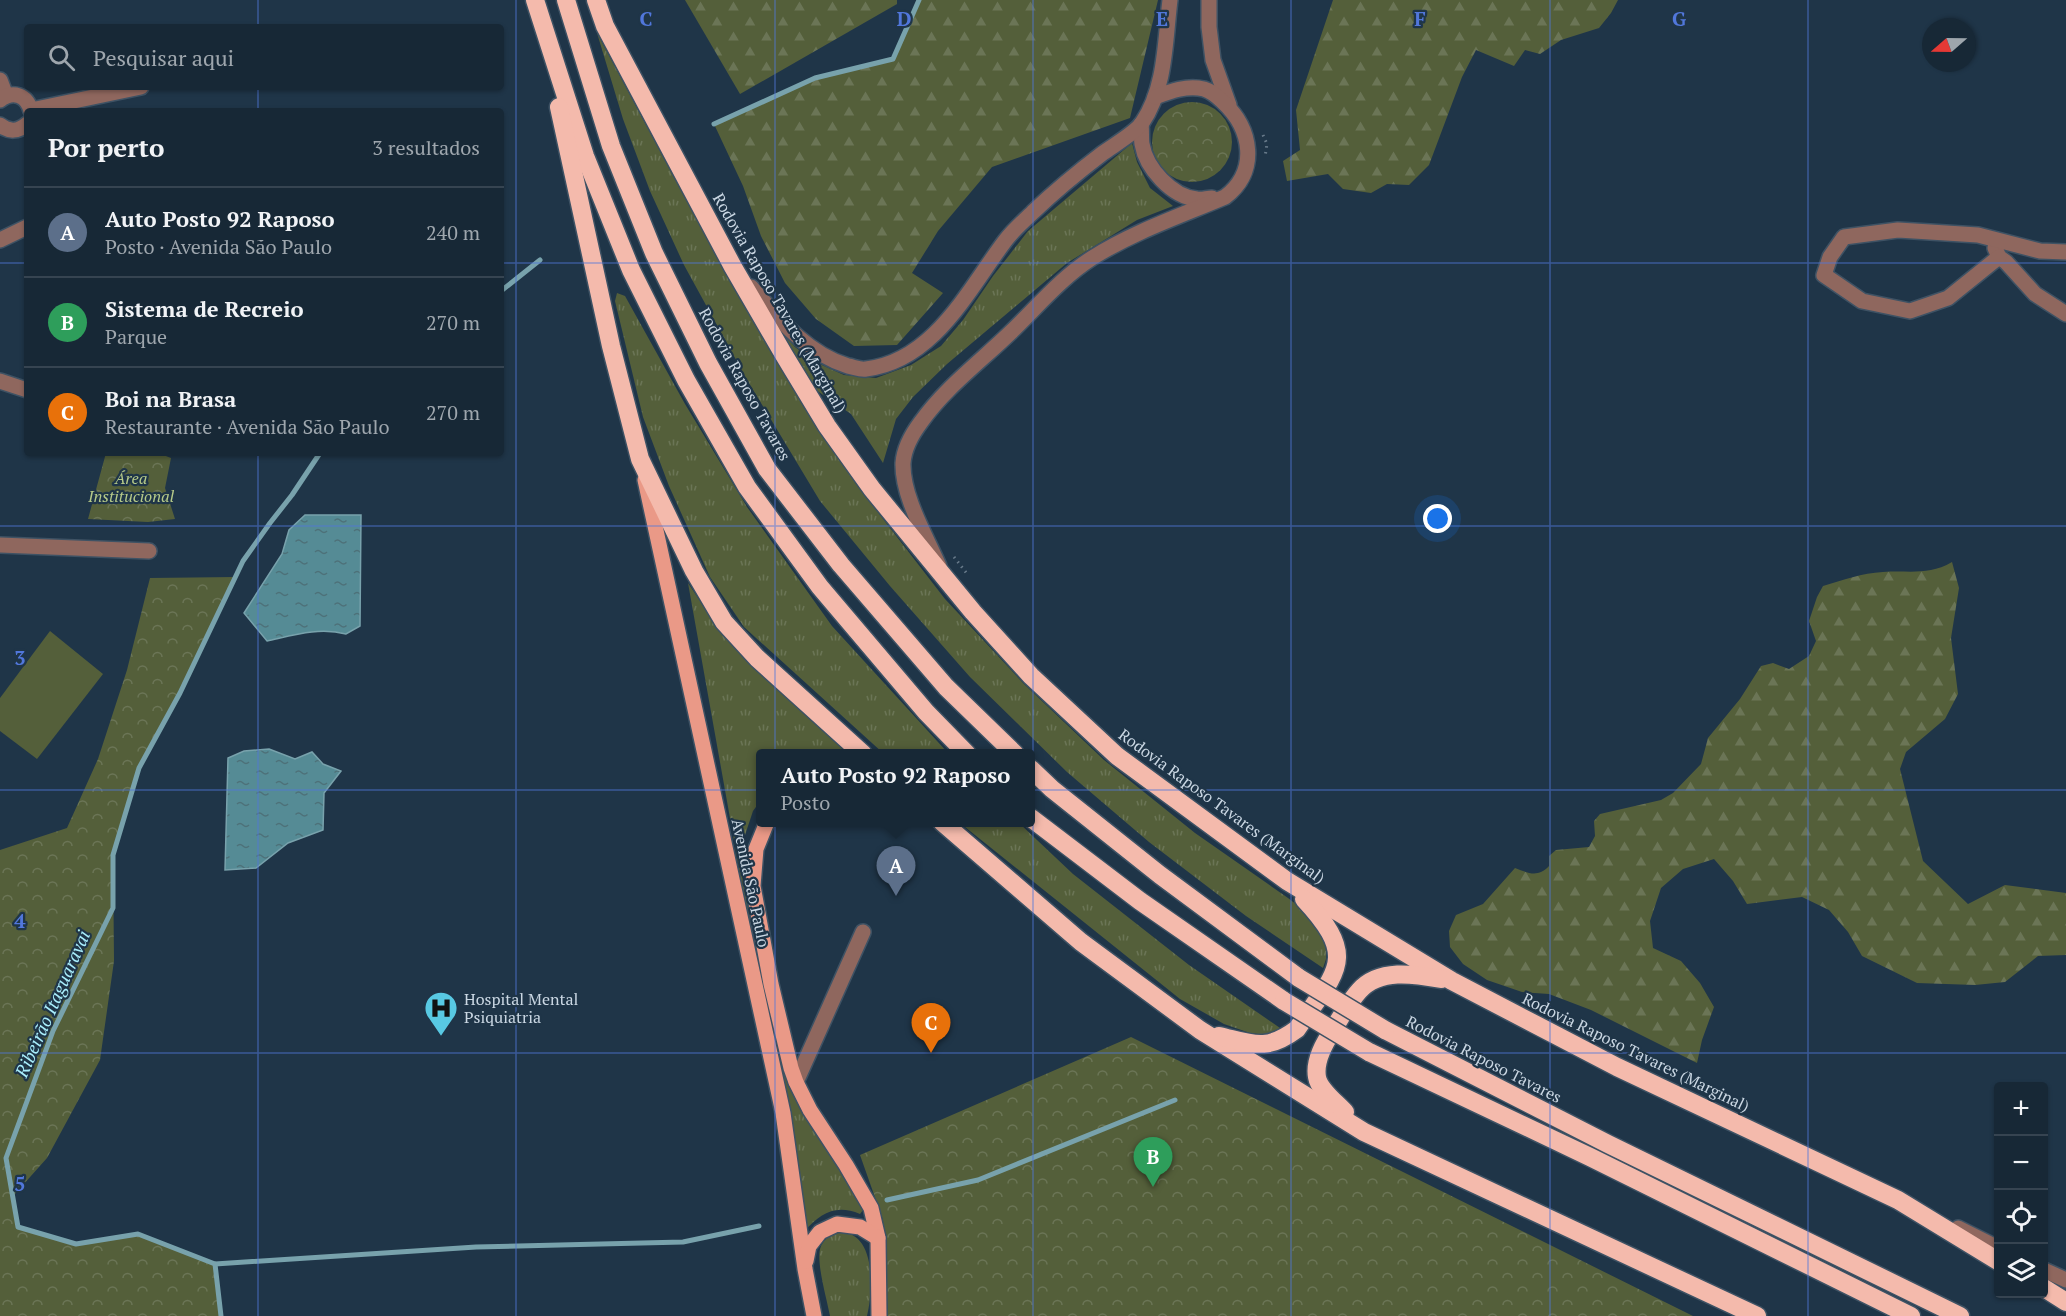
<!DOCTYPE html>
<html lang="pt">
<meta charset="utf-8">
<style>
:root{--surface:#172836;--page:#20303e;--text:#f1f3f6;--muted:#9ea6ad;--line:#364451;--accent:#58c9e3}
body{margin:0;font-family:"PT Serif",serif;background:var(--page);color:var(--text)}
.controls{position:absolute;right:18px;bottom:18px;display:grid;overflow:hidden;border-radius:6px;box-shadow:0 2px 4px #0004}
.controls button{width:54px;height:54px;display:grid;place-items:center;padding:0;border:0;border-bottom:2px solid var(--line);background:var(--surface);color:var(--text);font:30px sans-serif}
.compass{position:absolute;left:1922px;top:18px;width:54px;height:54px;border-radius:50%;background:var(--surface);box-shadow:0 2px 4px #0004;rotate:250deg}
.you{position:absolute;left:1438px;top:519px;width:21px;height:21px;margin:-15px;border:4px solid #fff;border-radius:50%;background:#1a73e8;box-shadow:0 0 0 9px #1a73e833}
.badge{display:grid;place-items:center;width:39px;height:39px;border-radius:50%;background:var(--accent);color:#fff;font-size:20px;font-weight:700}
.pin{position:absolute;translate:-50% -50px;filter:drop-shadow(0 2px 3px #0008)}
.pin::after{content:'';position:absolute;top:32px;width:21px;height:18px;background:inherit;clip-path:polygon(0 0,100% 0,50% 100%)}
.popup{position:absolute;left:756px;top:749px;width:279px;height:78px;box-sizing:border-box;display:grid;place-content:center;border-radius:6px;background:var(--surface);filter:drop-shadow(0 2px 4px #0005);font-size:20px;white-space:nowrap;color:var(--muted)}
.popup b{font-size:22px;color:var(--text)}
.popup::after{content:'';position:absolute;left:50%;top:100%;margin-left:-12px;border:12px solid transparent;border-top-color:var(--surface)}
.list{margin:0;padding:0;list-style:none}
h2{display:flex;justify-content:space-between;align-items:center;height:78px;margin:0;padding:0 24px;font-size:26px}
h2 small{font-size:20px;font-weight:400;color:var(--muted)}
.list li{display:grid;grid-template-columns:39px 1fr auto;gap:18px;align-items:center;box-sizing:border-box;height:90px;padding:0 24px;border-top:2px solid var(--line)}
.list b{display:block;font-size:22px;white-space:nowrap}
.list p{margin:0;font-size:20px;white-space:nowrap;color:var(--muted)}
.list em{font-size:20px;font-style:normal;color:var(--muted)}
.icon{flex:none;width:33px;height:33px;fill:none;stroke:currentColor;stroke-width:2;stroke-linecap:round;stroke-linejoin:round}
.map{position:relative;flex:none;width:2066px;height:1316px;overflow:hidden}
.search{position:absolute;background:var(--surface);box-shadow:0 2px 4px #0004;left:24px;top:24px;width:480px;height:66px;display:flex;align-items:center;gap:15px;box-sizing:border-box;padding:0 21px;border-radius:6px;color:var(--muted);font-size:22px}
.panel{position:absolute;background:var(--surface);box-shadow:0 2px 4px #0004;left:24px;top:108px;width:480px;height:348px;border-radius:6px}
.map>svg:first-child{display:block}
.grass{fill:url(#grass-tufts)}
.forest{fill:url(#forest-firs)}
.park{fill:url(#park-crowns)}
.pitch{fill:#545f3a}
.water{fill:url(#water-ripples);stroke:#78a2ac;stroke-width:1.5}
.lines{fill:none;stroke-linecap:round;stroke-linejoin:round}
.stream{stroke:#78a2ac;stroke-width:5}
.minor-casing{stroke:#3e5264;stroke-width:18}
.major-casing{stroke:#3e5264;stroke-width:18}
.highway-casing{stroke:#3e5264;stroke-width:21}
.path{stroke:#697b8b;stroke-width:3;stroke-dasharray:1.5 4.5;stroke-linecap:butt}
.minor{stroke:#8f675e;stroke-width:15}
.major{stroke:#ea9987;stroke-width:15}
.highway{stroke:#f4baac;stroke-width:18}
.highway-bridge-casing{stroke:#3e5264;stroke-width:21;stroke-linecap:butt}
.highway-bridge{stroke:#f4baac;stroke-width:18}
.grid{fill:none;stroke:#5177db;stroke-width:1.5;stroke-opacity:0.55}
.labels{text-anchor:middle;stroke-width:4.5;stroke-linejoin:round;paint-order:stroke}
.street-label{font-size:16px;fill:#cad7e3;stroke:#1f3548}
.park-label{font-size:16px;font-style:italic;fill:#b6ca89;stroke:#1f3548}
.poi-label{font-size:16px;fill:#cad7e3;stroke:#1f3548;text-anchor:start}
.water-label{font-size:18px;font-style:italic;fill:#a9eefc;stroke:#1f3548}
.grid-label{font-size:20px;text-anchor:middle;font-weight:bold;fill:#5177db;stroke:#1f3548;stroke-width:4.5;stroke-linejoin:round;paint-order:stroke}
</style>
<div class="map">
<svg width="2066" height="1316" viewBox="0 0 2066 1316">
<defs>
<pattern id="grass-tufts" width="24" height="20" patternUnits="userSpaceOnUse" patternTransform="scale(1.5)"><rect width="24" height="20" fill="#545f3a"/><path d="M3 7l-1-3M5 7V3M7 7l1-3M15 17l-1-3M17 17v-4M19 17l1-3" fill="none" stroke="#6b7556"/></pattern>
<pattern id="forest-firs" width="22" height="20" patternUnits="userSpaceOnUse" patternTransform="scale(1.5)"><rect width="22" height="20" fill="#545f3a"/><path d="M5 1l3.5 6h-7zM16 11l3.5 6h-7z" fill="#6b7556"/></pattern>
<pattern id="park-crowns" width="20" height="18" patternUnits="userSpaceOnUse" patternTransform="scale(1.5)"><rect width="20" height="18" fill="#545f3a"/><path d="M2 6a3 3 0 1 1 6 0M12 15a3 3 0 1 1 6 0" fill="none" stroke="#6b7556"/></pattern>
<pattern id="water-ripples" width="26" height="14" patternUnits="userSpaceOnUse" patternTransform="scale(1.5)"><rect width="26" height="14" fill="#558b95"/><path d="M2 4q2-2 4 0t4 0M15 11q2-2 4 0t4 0" fill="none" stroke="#4d7179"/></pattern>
</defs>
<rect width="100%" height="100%" fill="#1f3548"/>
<g class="grass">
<polygon points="597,33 692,211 781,367 856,484 945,599 1024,684 1104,760 1195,833 1288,898 1316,920 1323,934 1326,950 1326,959 1323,968 1246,916 1149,842 1067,772 970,677 890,586 820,501 746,378 684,265 650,191 623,119"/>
<polygon points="1132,143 1137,162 1150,188 1173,206 1137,220 1067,263 947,364 913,397 896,419 883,463 851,414 813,388 782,332 795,347 813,361 844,375 876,378 911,365 941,346 963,320 993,276 1028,231"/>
<polygon points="617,293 625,296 685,404 747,507 832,626 948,753 883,753 744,627 710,577 669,486 643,417 615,301"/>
<path d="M688 583 720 631 741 655 852 753 761 754V800L753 811 743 841 742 876 770 1025 784 1070 801 1111 846 1179 859 1199 863 1210 860 1214C836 1204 820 1213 804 1232Z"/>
<polygon points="960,823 1019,823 1073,874 1189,965 1280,1028 1267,1035 1250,1033 1224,1024 1180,999"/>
<path d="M839 1232C877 1232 873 1291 867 1316H830C827 1299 815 1260 821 1246 825 1238 831 1235 839 1232Z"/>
</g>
<g class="forest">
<polygon points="685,0 897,0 897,4 740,94"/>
<polygon points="917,0 1158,0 1130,118 992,167 938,231 912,273 943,293 897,345 854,346 816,319 785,283 761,236 743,186 714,124 815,78 893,59"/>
<polygon points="1333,0 1618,0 1611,13 1599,28 1561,40 1540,54 1525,50 1514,66 1476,50 1462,77 1429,165 1409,185 1387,184 1371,193 1343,189 1328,174 1287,181 1283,161 1300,150 1296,110"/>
<path d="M1952 562 1959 588 1951 638 1958 694 1945 719 1906 752 1900 769 1923 861 1968 904 2005 885 2066 893V955L2038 956 2005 982 1975 985 1917 983 1862 956 1848 932 1829 910 1802 897 1747 904 1733 881 1714 859 1683 869 1661 888 1650 921 1653 948 1681 961 1700 983 1714 1007 1702 1040 1697 1063 1591 1010 1549 994 1522 992 1487 980 1463 964 1450 947 1449 931 1456 915 1483 904 1515 868C1528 873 1538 878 1549 866V856L1556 850 1589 847 1595 836 1594 821 1600 814 1661 800 1673 793 1701 764 1708 738 1740 699 1761 666 1773 663 1789 669 1809 656 1816 641 1809 621 1817 597 1823 586C1843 580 1862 573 1883 572 1909 570 1928 576 1952 562Z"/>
</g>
<g class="park">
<circle cx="1192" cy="142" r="40"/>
<polygon points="106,453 158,453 171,458 165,488 175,519 148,522 88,519"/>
<polygon points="236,577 188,677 139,768 113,855 114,961 100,1060 47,1158 14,1195 18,1227 76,1244 138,1234 215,1264 221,1316 0,1316 0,850 67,828 98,759 127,670 150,578"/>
<polygon points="1131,1037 1693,1316 888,1316 883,1220 860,1155"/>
</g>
<polygon class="pitch" points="50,631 103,674 37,759 0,731 0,698"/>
<g class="water">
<path d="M305 515H361L360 626 346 634C319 627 294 635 267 641L244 613 282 554 289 530Z"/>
<polygon points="269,749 295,759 312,752 323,764 341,771 324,793 323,830 288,843 256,868 225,870 228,758 244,751"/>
</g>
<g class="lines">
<g class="stream">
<polyline points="714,124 815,78 893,59 919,0"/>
<polyline points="501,291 540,260"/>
<polyline points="887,1200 978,1180 1175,1100"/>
<polyline points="215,1264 476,1247 683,1242 759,1226"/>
<polyline points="221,1316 215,1264 138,1234 76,1244 18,1227 6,1158 53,1031 113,908 113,855 139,768 180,693 243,561 270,523 292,495 320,453"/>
</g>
<g class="minor-casing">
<g id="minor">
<polyline points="1209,0 1209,27 1213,60 1229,105"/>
<polyline points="0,80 6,96"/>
<path d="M0 100C13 90 27 95 31 111"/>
<polyline points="31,110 141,87"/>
<path d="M1141 124C1142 131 1141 138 1142 144 1146 168 1172 197 1197 199 1202 200 1207 198 1212 198"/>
<path d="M0 125C9 132 18 132 27 124"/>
<polyline points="0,240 27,227"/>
<polyline points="1995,248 1999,257 2006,262 2035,294 2066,314"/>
<polyline points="1999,257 1948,298 1910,311 1862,301 1824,275 1830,257 1844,237 1898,230 1978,235 2040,251 2066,252"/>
<path d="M751 287C778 318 807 354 848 366 854 367 860 370 866 369 934 361 968 290 1005 241 1013 230 1024 221 1033 212 1055 191 1078 172 1103 153 1114 145 1135 133 1142 123 1166 88 1165 40 1170 0"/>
<polyline points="0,381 27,390"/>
<polyline points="0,545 149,551"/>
<path d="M939 566C926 536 902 496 903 463 904 448 912 434 921 422 945 388 981 361 1011 332 1037 307 1061 278 1092 258 1133 232 1180 216 1225 197 1259 171 1252 129 1223 102 1218 97 1211 91 1204 89 1187 85 1171 91 1155 97"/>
<polyline points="796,1082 863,932"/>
<polyline points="1958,1228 1998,1248"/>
<polyline points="2044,1270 2066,1280"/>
</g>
</g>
<g class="major-casing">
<g id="major">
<polyline points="645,480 783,1113 805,1269 814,1316"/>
<polyline points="767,822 756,849 753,886 771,984 791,1068 796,1082 810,1110 846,1165 871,1208 878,1238 879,1316"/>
<polyline points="806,1261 809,1246 820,1232 837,1224 860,1227 878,1238"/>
</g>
</g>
<g class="highway-casing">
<g id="highway">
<polyline points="535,0 585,156 631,270 686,380 747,487 820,587 926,712 967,754"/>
<polyline points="566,0 611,146 654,253 708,363 767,469 841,565 946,687 1015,754"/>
<polyline points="596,0 605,26 733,267 784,355 827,426 872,489 973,612 1031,676 1117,756 1287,881 1452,981 1617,1067 1898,1200 1998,1261"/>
<polyline points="559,107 611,346 640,459 694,571 724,622 757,658 863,754"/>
<polyline points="1031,769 1052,789 1160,875 1299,978"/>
<polyline points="1031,818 1140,901 1284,1001"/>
<polyline points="942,822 1081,942 1200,1030 1364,1132 1757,1316"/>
<polyline points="1385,1030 1608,1144 1960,1316"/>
<path d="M1219 1036C1253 1044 1266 1052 1297 1029 1336 971 1360 959 1304 899"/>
<polyline points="1369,1052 1590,1157 1911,1316"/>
<path d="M1345 1112C1336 1102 1319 1090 1317 1077 1314 1060 1325 1042 1333 1030 1341 1017 1349 1002 1359 991 1379 968 1414 974 1441 979"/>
<polyline points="2044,1288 2066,1302"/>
</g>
</g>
<g class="path">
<polyline points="1263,135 1267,144 1265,157"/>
<polyline points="954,557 968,575"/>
</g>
<use href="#minor" class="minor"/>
<use href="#major" class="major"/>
<use href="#highway" class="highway"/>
<g class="highway-bridge-casing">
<g id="highway-bridge">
<polyline points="1299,978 1385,1030"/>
<polyline points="1284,1001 1369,1052"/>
</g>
</g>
<use href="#highway-bridge" class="highway-bridge"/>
</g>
<path class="grid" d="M258 0V27M516 0V1316M775 0V1316M1033 0V1316M1291 0V1316M1550 0V1316M1808 0V1316M258 87V111M0 263H27M501 263H2066M258 453V1316M0 526H2066M0 790H2066M0 1053H2066"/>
<defs>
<g id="hospital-pin" transform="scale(1.725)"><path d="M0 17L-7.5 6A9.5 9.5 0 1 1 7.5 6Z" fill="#58c9e3" stroke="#1f3548"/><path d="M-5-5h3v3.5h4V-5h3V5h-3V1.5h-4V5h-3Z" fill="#111"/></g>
</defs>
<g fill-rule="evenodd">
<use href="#hospital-pin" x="441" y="1008"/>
</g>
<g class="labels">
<g class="street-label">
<text transform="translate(780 303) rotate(60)" y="6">Rodovia Raposo Tavares (Marginal)</text>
<text transform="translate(745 384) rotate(61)" y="6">Rodovia Raposo Tavares</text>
<text transform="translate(1222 806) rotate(36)" y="6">Rodovia Raposo Tavares (Marginal)</text>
<text transform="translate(751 883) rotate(78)" y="6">Avenida São Paulo</text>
<text transform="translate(1636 1052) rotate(26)" y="6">Rodovia Raposo Tavares (Marginal)</text>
<text transform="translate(1484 1059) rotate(27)" y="6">Rodovia Raposo Tavares</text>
</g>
<g class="park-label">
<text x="131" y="484">Área<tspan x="131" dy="18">Institucional</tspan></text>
</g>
<g class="poi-label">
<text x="464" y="1005">Hospital Mental<tspan x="464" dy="18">Psiquiatria</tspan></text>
</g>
<g class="water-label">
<text transform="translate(53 1004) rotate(-66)" y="6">Ribeirão Itaguaravai</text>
</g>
</g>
<g class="grid-label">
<text x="646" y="26">C</text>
<text x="904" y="26">D</text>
<text x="1162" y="26">E</text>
<text x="1420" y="26">F</text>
<text x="1679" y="26">G</text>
<text x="20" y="665">3</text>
<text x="20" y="928">4</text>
<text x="20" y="1191">5</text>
</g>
</svg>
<div class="controls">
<button>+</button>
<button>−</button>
<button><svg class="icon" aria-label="locate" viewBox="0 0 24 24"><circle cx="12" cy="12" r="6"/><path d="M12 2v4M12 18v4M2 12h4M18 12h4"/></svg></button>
<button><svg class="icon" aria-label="layers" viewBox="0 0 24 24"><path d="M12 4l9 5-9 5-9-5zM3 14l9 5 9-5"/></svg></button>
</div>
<svg class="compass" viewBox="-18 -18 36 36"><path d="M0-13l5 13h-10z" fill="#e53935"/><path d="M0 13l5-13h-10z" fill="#9ea6ad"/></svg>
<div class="you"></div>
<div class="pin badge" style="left:896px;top:896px;background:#5c6f8a">A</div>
<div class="popup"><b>Auto Posto 92 Raposo</b>Posto</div>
<div class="pin badge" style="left:1153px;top:1187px;background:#2e9e5b">B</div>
<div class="pin badge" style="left:931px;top:1053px;background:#e8710a">C</div>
<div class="search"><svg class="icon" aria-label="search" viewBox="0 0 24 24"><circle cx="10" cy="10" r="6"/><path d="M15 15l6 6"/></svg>Pesquisar aqui</div>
<section class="panel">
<h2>Por perto<small>3 resultados</small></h2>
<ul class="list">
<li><span class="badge" style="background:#5c6f8a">A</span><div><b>Auto Posto 92 Raposo</b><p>Posto · Avenida São Paulo</p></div><em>240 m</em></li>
<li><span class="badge" style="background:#2e9e5b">B</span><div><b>Sistema de Recreio</b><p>Parque</p></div><em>270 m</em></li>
<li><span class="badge" style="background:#e8710a">C</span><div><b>Boi na Brasa</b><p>Restaurante · Avenida São Paulo</p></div><em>270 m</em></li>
</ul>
</section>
</div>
